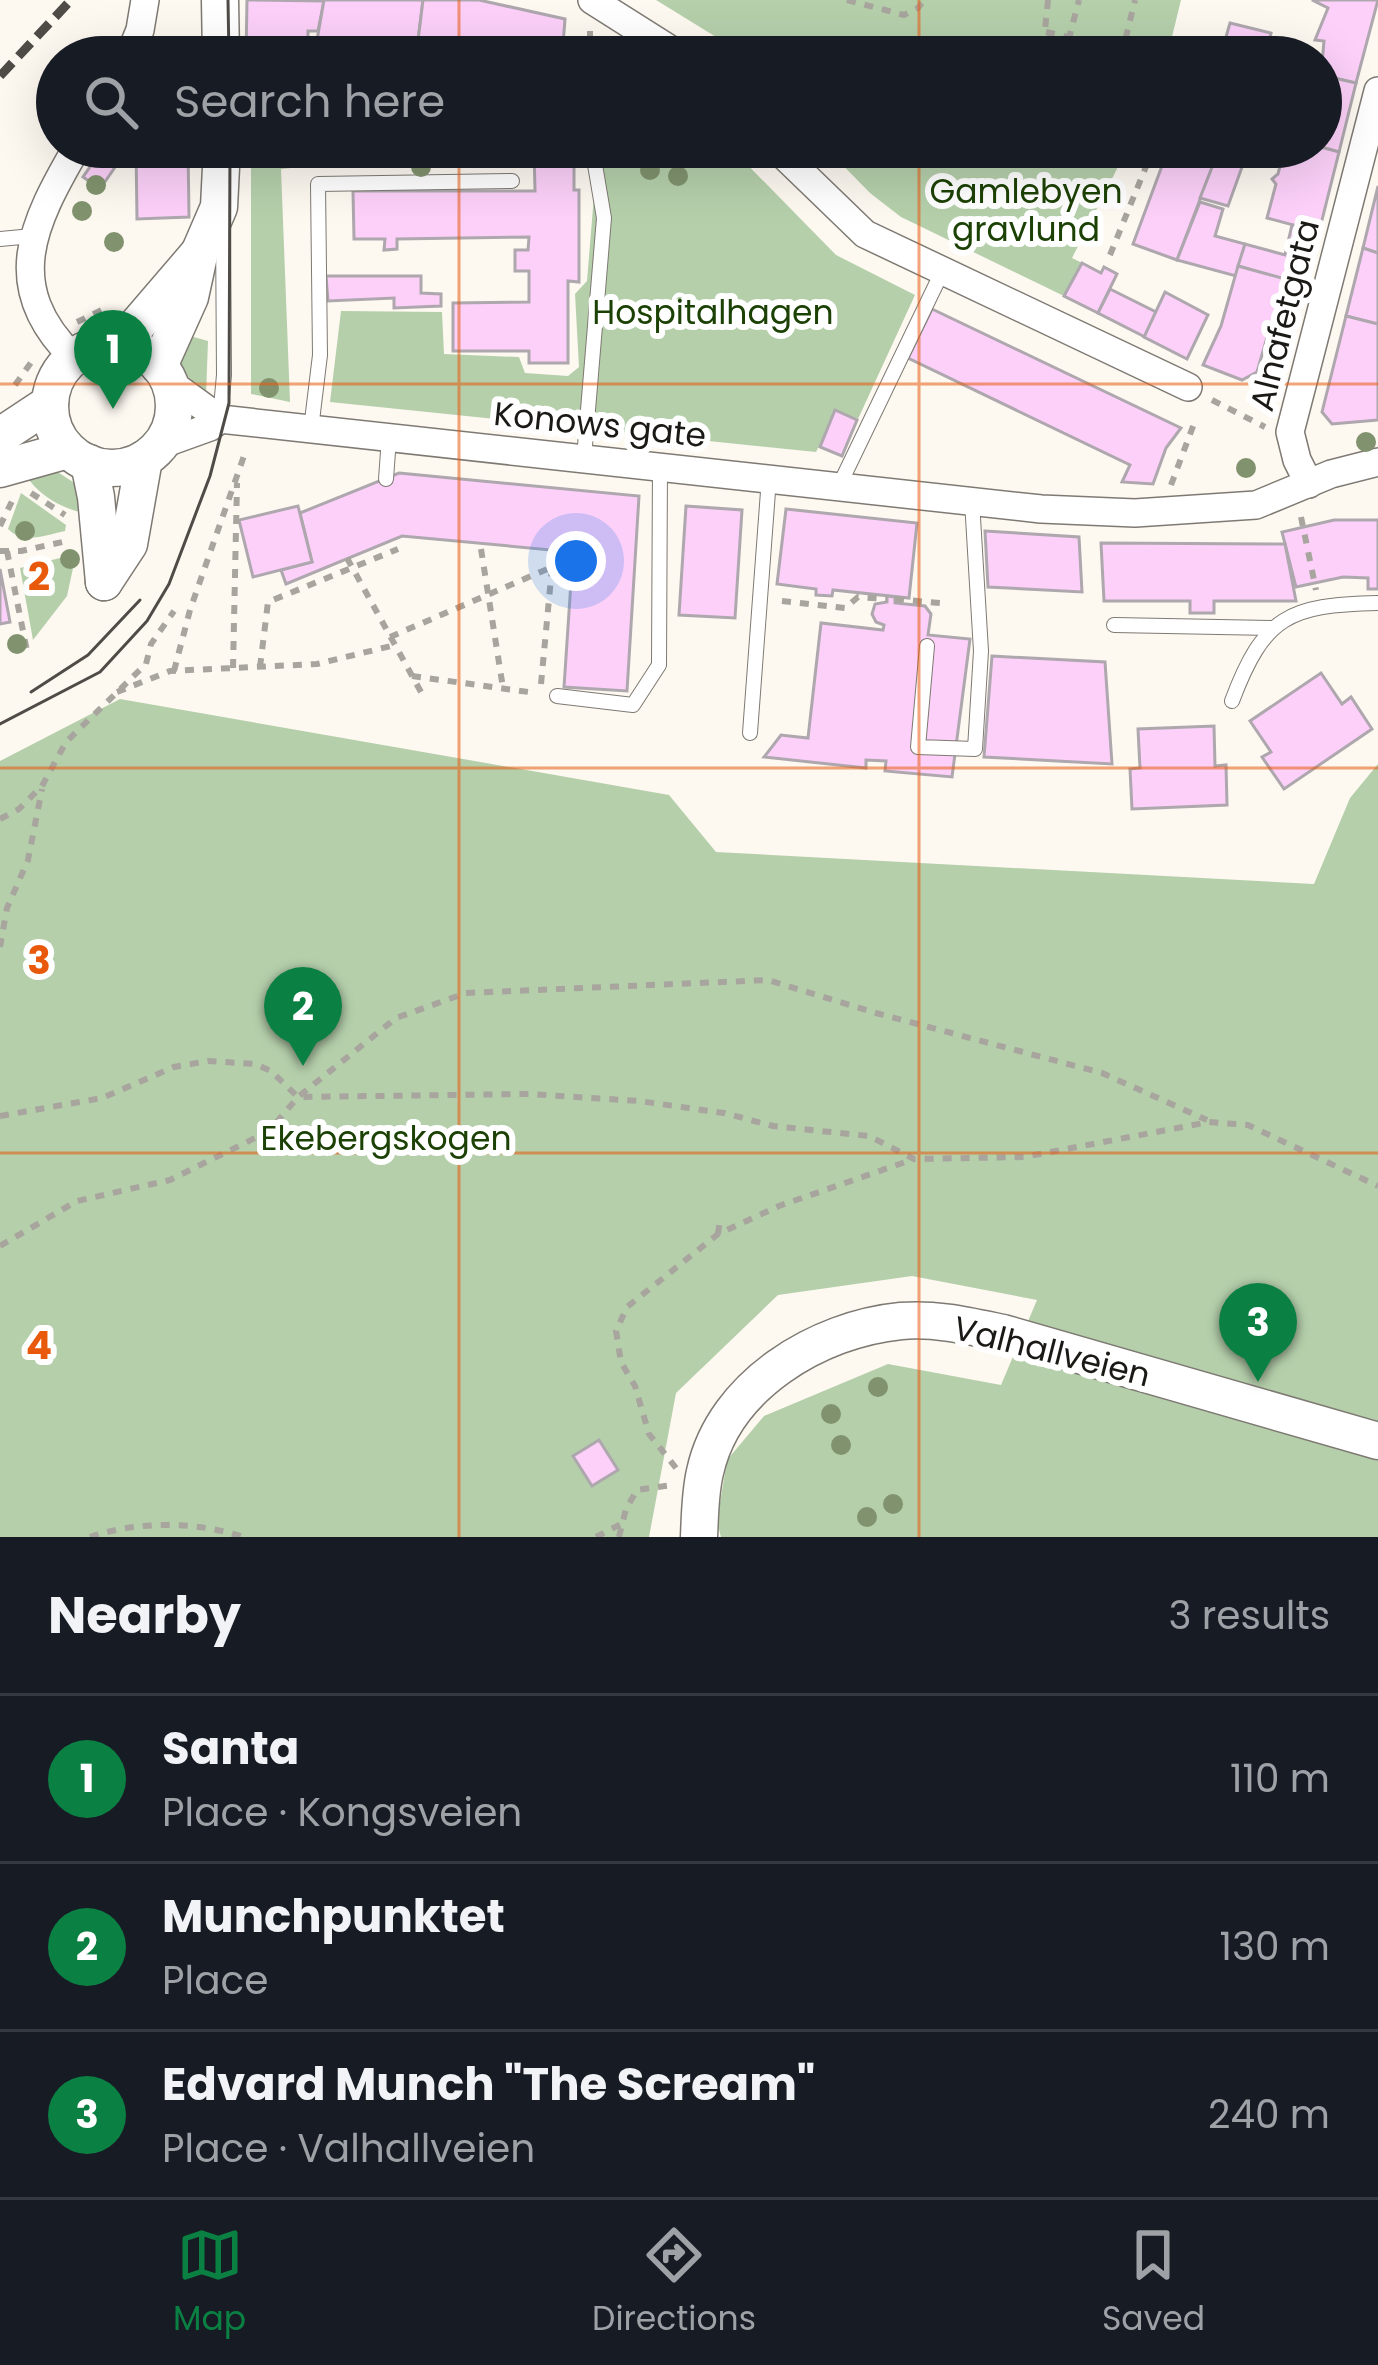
<!DOCTYPE html>
<meta charset="utf-8">
<style>
:root{--surface:#171b24;--page:#20242c;--text:#f1f3f6;--muted:#9ea1a6;--line:#363941;--accent:#0b8043}
body{margin:0;font-family:Poppins,sans-serif;background:var(--page);color:var(--text)}
.you{position:absolute;left:576px;top:561px;width:42px;height:42px;margin:-30px;border:9px solid #fff;border-radius:50%;background:#1a73e8;box-shadow:0 0 0 18px #1a73e833}
.badge{display:grid;place-items:center;width:78px;height:78px;border-radius:50%;background:var(--accent);color:#fff;font-size:39px;font-weight:700}
.pin{position:absolute;translate:-50% -99px;filter:drop-shadow(0 3px 6px #0008)}
.pin::after{content:'';position:absolute;top:63px;width:42px;height:36px;background:inherit;clip-path:polygon(0 0,100% 0,50% 100%)}
.list{margin:0;padding:0;list-style:none}
h2{display:flex;justify-content:space-between;align-items:center;height:156px;margin:0;padding:0 48px;font-size:51px}
h2 small{font-size:39px;font-weight:400;color:var(--muted)}
.list li{display:grid;grid-template-columns:78px 1fr auto;gap:36px;align-items:center;box-sizing:border-box;height:168px;padding:0 48px;border-top:3px solid var(--line)}
.list b{display:block;font-size:45px;white-space:nowrap}
.list p{margin:0;font-size:39px;white-space:nowrap;color:var(--muted)}
.list em{font-size:39px;font-style:normal;color:var(--muted)}
.icon{flex:none;width:66px;height:66px;fill:none;stroke:currentColor;stroke-width:2;stroke-linecap:round;stroke-linejoin:round}
.map{position:relative;flex:none;width:1378px;height:1537px;overflow:hidden}
.search{position:absolute;background:var(--surface);box-shadow:0 12px 48px #0002;left:36px;right:36px;top:36px;height:132px;display:flex;align-items:center;gap:30px;box-sizing:border-box;padding:0 42px;border-radius:66px;color:var(--muted);font-size:45px}
.sheet{height:660px;background:var(--surface)}
nav{display:flex;justify-content:space-around;align-items:center;box-sizing:border-box;height:168px;border-top:3px solid var(--line);background:var(--surface);font-size:33px;color:var(--muted)}
nav a{display:grid;justify-items:center;gap:6px}
nav .on{color:var(--accent)}
.map>svg:first-child{display:block}
.green{fill:#b5cfab}
.building{fill:#fcd0f9;stroke:#aea7ae;stroke-width:3}
.lines{fill:none;stroke-linecap:round;stroke-linejoin:round}
.lane-casing{stroke:#7e7a73;stroke-width:16}
.street-casing{stroke:#7e7a73;stroke-width:30}
.secondary-casing{stroke:#7e7a73;stroke-width:39}
.path{stroke:#a8a49e;stroke-width:6;stroke-dasharray:9 9;stroke-linecap:butt}
.lane{stroke:#fff;stroke-width:14}
.street{stroke:#fff;stroke-width:27}
.secondary{stroke:#fff;stroke-width:36}
.tram{stroke:#4f4c48;stroke-width:3}
.rail{stroke:#4f4c48;stroke-width:9;stroke-dasharray:18 9;stroke-linecap:butt}
.tree{fill:#81936e}
.grid{fill:none;stroke:#e8590c;stroke-width:3;stroke-opacity:0.55}
.labels{text-anchor:middle;stroke-width:12;stroke-linejoin:round;paint-order:stroke}
.park-label{font-size:33px;fill:#1c4104;stroke:#fff}
.street-label{font-size:33px;fill:#1b1916;stroke:#fff}
.grid-label{font-size:39px;text-anchor:middle;font-weight:bold;fill:#e8590c;stroke:#fff;stroke-width:12;stroke-linejoin:round;paint-order:stroke}
</style>
<div class="map">
<svg width="1378" height="1537" viewBox="0 0 1378 1537">
<rect width="100%" height="100%" fill="#fdf8f0"/>
<g class="green">
<polygon points="656,0 1181,0 1167,57 737,57 721,40"/>
<polygon points="251,147 300,147 301,167 281,169 290,402 251,394"/>
<polygon points="598,147 730,147 836,255 915,295 858,419 836,411 816,452 330,402 341,311 442,312 444,354 519,357 525,373 568,376 579,367 575,294 587,281"/>
<polygon points="825,147 1128,147 1072,258 1082,263 1064,296 901,217 870,193"/>
<polygon points="183,334 208,341 206,396 181,369"/>
<path d="M53 469 76 484 85 513C61 509 37 494 25 474Z"/>
<path d="M21 493 66 525 65 531C45 535 24 545 8 529Z"/>
<polygon points="76,554 67,596 33,640 20,568"/>
<polygon points="120,699 669,795 716,852 1314,884 1350,798 1378,764 1378,1537 721,1537 717,1522 727,1460 764,1416 888,1364 1001,1385 1037,1300 912,1276 778,1295 676,1393 649,1537 0,1537 0,761"/>
</g>
<g class="building">
<polygon points="247,0 324,1 318,31 308,31 308,57 246,57"/>
<polygon points="423,0 416,57 316,46 324,0"/>
<polygon points="423,0 479,0 565,19 562,57 416,57"/>
<polygon points="1312,0 1378,0 1356,83 1321,75 1324,41 1315,40 1328,8"/>
<polygon points="1230,23 1271,33 1266,54 1224,44"/>
<polygon points="1321,75 1356,83 1339,152 1321,147"/>
<polygon points="104,147 122,157 100,189 83,177"/>
<polygon points="136,147 188,147 189,217 137,219"/>
<polygon points="534,147 574,147 574,190 579,190 579,282 568,281 568,363 529,363 529,351 453,351 453,303 529,302 529,271 515,271 515,250 528,250 529,237 397,239 397,249 384,250 385,239 354,239 353,191 535,191"/>
<polygon points="1169,147 1220,147 1177,260 1133,244"/>
<polygon points="1220,147 1255,147 1251,159 1246,156 1228,206 1200,198"/>
<polygon points="1285,147 1321,147 1339,152 1319,232 1267,218 1276,184 1272,179 1278,174"/>
<polygon points="1378,186 1378,253 1363,248"/>
<polygon points="1200,202 1223,209 1215,236 1245,244 1236,276 1177,260"/>
<polygon points="1292,225 1319,232 1304,285 1238,266 1245,244 1285,255"/>
<polygon points="1363,248 1378,253 1378,324 1346,316"/>
<polygon points="1082,263 1101,273 1104,267 1117,274 1098,313 1064,296"/>
<polygon points="1238,266 1289,280 1276,329 1268,334 1257,372 1242,380 1203,365 1221,326"/>
<polygon points="326,276 421,276 421,293 441,294 441,306 394,308 394,298 328,301"/>
<polygon points="1110,289 1156,312 1145,337 1098,313"/>
<polygon points="1165,292 1208,315 1187,359 1144,337"/>
<polygon points="932,309 1181,428 1166,448 1153,484 1122,482 1130,465 908,358"/>
<polygon points="1346,316 1378,324 1378,420 1332,424 1322,412"/>
<polygon points="835,410 857,420 842,456 820,447"/>
<polygon points="399,473 639,496 627,691 564,687 573,552 402,536 286,584 281,570 312,562 300,513"/>
<polygon points="298,506 312,562 253,577 239,520"/>
<polygon points="686,506 742,510 735,618 679,615"/>
<polygon points="786,509 917,523 909,598 833,590 832,596 816,595 816,589 777,584"/>
<polygon points="1334,520 1378,520 1378,589 1368,589 1368,578 1343,577 1296,587 1282,532"/>
<polygon points="985,531 1079,537 1082,592 988,587"/>
<polygon points="1101,543 1285,544 1296,601 1214,601 1214,613 1190,613 1190,601 1104,601"/>
<polygon points="0,569 10,622 0,624"/>
<polygon points="887,596 895,597 895,603 925,606 931,614 928,635 970,639 952,777 885,771 886,761 866,760 866,768 764,757 781,735 808,738 821,623 883,630 884,625 876,622 872,614 875,604 887,602"/>
<polygon points="992,656 1105,662 1112,764 984,757"/>
<polygon points="1321,673 1342,704 1351,697 1372,729 1284,789 1262,757 1271,752 1250,721"/>
<polygon points="1214,726 1215,766 1226,765 1227,805 1132,809 1130,769 1140,768 1138,729"/>
<polygon points="599,1440 618,1470 592,1486 573,1456"/>
</g>
<g class="lines">
<g class="lane-casing">
<g id="lane">
<polyline points="0,239 32,236"/>
<polyline points="220,418 224,375 223,224"/>
<polyline points="311,429 320,355 318,184 512,181"/>
<polyline points="584,458 604,218 592,147"/>
<polyline points="386,479 389,438"/>
<polyline points="839,486 942,272"/>
<polyline points="1114,625 1271,628"/>
<polyline points="927,646 918,747 975,749 981,651 972,501"/>
<polyline points="557,696 633,705 659,665 660,466"/>
<path d="M1232 701C1264 616 1289 605 1378 603"/>
<polyline points="750,733 769,478"/>
</g>
</g>
<g class="street-casing">
<g id="street">
<polyline points="592,0 682,57"/>
<polyline points="129,57 140,30 145,0"/>
<polyline points="775,147 865,234 1188,387"/>
<path d="M74 358C0 286 33 223 77 147"/>
<polyline points="169,382 220,419 1041,509 1135,513 1256,505 1331,474 1378,462"/>
<polyline points="160,445 210,427 220,419"/>
<polyline points="1309,484 1297,460 1290,432 1378,91"/>
</g>
</g>
<g class="secondary-casing">
<g id="secondary">
<polyline points="220,0 221,57"/>
<circle cx="112" cy="406" r="62"/>
<polyline points="120,345 198,254"/>
<polyline points="159,366 190,297 200,251 219,207 222,147"/>
<polyline points="0,436 50,403"/>
<polyline points="89,463 96,497 104,582"/>
<polyline points="0,469 68,450"/>
<polyline points="104,582 129,544 144,459"/>
<path d="M699 1537C700 1515 700 1493 705 1472 724 1385 818 1329 901 1321 936 1318 969 1326 1003 1333L1378 1441"/>
</g>
</g>
<g class="path">
<polyline points="847,0 904,15 918,8 924,0"/>
<polyline points="1048,0 1045,30 1061,57"/>
<polyline points="1046,32 1123,49 1135,0"/>
<polyline points="590,57 590,31"/>
<polyline points="1064,57 1079,0"/>
<polyline points="1110,255 1154,147"/>
<polyline points="77,322 108,307"/>
<polyline points="15,385 35,357"/>
<polyline points="1212,400 1265,427"/>
<polyline points="1171,485 1195,421"/>
<polyline points="31,493 65,515"/>
<polyline points="1301,517 1316,590"/>
<polyline points="0,526 14,497"/>
<polyline points="481,549 503,688"/>
<polyline points="0,551 21,551 67,541"/>
<polyline points="7,551 27,651"/>
<polyline points="347,558 421,692"/>
<polyline points="895,599 940,603"/>
<polyline points="782,601 845,608 858,597 887,599"/>
<polyline points="390,637 552,567"/>
<polyline points="260,667 268,602 398,549"/>
<polyline points="233,668 237,483"/>
<polyline points="174,671 190,610 246,450"/>
<polyline points="412,676 536,693"/>
<polyline points="541,684 553,557"/>
<polyline points="117,692 170,671 317,664 395,645"/>
<polyline points="0,819 19,809 42,786 66,742 146,664 151,644 174,611"/>
<polyline points="0,947 7,908 28,860 42,789"/>
<polyline points="0,1116 102,1098 174,1067 208,1061 255,1064 271,1071 298,1097 529,1094 639,1101 724,1113 773,1126 869,1136 914,1159 1024,1157 1209,1122 1248,1125 1378,1186"/>
<polyline points="718,1234 720,1219"/>
<polyline points="0,1246 77,1201 170,1180 269,1131 298,1097 396,1018 466,993 768,980 876,1013 1102,1073 1207,1120"/>
<polyline points="676,1468 649,1434 635,1386 621,1362 616,1331 627,1307 718,1234 779,1206 914,1159"/>
<path d="M90 1537C137 1521 197 1521 243 1537"/>
<polyline points="596,1537 621,1524"/>
<polyline points="619,1537 626,1509 637,1490 672,1485"/>
</g>
<use href="#lane" class="lane"/>
<use href="#street" class="street"/>
<use href="#secondary" class="secondary"/>
<g class="tram">
<polyline points="228,0 229,57"/>
<polyline points="31,692 88,655 140,600"/>
<polyline points="0,724 100,672 147,621 169,584 210,476 229,403 230,147"/>
</g>
<polyline class="rail" points="0,76 71,0"/>
</g>
<g class="tree">
<circle cx="421" cy="167" r="10"/>
<circle cx="650" cy="170" r="10"/>
<circle cx="678" cy="176" r="10"/>
<circle cx="96" cy="185" r="10"/>
<circle cx="82" cy="211" r="10"/>
<circle cx="114" cy="242" r="10"/>
<circle cx="269" cy="388" r="10"/>
<circle cx="1366" cy="442" r="10"/>
<circle cx="1246" cy="468" r="10"/>
<circle cx="25" cy="531" r="10"/>
<circle cx="70" cy="559" r="10"/>
<circle cx="40" cy="567" r="10"/>
<circle cx="17" cy="644" r="10"/>
<circle cx="878" cy="1387" r="10"/>
<circle cx="831" cy="1414" r="10"/>
<circle cx="841" cy="1445" r="10"/>
<circle cx="893" cy="1504" r="10"/>
<circle cx="867" cy="1517" r="10"/>
</g>
<path class="grid" d="M459 0V57M919 0V57M459 147V1537M919 147V1537M0 384H1378M0 768H1378M0 1153H1378"/>
<g class="labels">
<g class="park-label">
<text x="1026" y="203">Gamlebyen<tspan x="1026" dy="38">gravlund</tspan></text>
<text x="713" y="324">Hospitalhagen</text>
<text x="386" y="1150">Ekebergskogen</text>
</g>
<g class="street-label">
<text transform="translate(1284 315) rotate(-76)" y="12">Alnafetgata</text>
<text transform="translate(600 424) rotate(6)" y="12">Konows gate</text>
<text transform="translate(1052 1351) rotate(14)" y="12">Valhallveien</text>
</g>
</g>
<g class="grid-label">
<text x="39" y="590">2</text>
<text x="39" y="974">3</text>
<text x="39" y="1359">4</text>
</g>
</svg>
<div class="you"></div>
<div class="pin badge" style="left:113px;top:409px">1</div>
<div class="pin badge" style="left:303px;top:1066px">2</div>
<div class="pin badge" style="left:1258px;top:1382px">3</div>
<div class="search"><svg class="icon" aria-label="search" viewBox="0 0 24 24"><circle cx="10" cy="10" r="6"/><path d="M15 15l6 6"/></svg>Search here</div>
</div>
<section class="sheet">
<h2>Nearby<small>3 results</small></h2>
<ul class="list">
<li><span class="badge">1</span><div><b>Santa</b><p>Place · Kongsveien</p></div><em>110 m</em></li>
<li><span class="badge">2</span><div><b>Munchpunktet</b><p>Place</p></div><em>130 m</em></li>
<li><span class="badge">3</span><div><b>Edvard Munch &quot;The Scream&quot;</b><p>Place · Valhallveien</p></div><em>240 m</em></li>
</ul>
</section>
<nav>
<a class="on"><svg class="icon" aria-label="map" viewBox="0 0 24 24"><path d="M3 6l6-2 6 2 6-2v14l-6 2-6-2-6 2zM9 4v14M15 6v14"/></svg>Map</a>
<a><svg class="icon" aria-label="directions" viewBox="0 0 24 24"><path d="M12 3l9 9-9 9-9-9zM9 14v-3h6M13 9l2 2-2 2"/></svg>Directions</a>
<a><svg class="icon" aria-label="saved" viewBox="0 0 24 24"><path d="M7 4h10v16l-5-4-5 4z"/></svg>Saved</a>
</nav>
